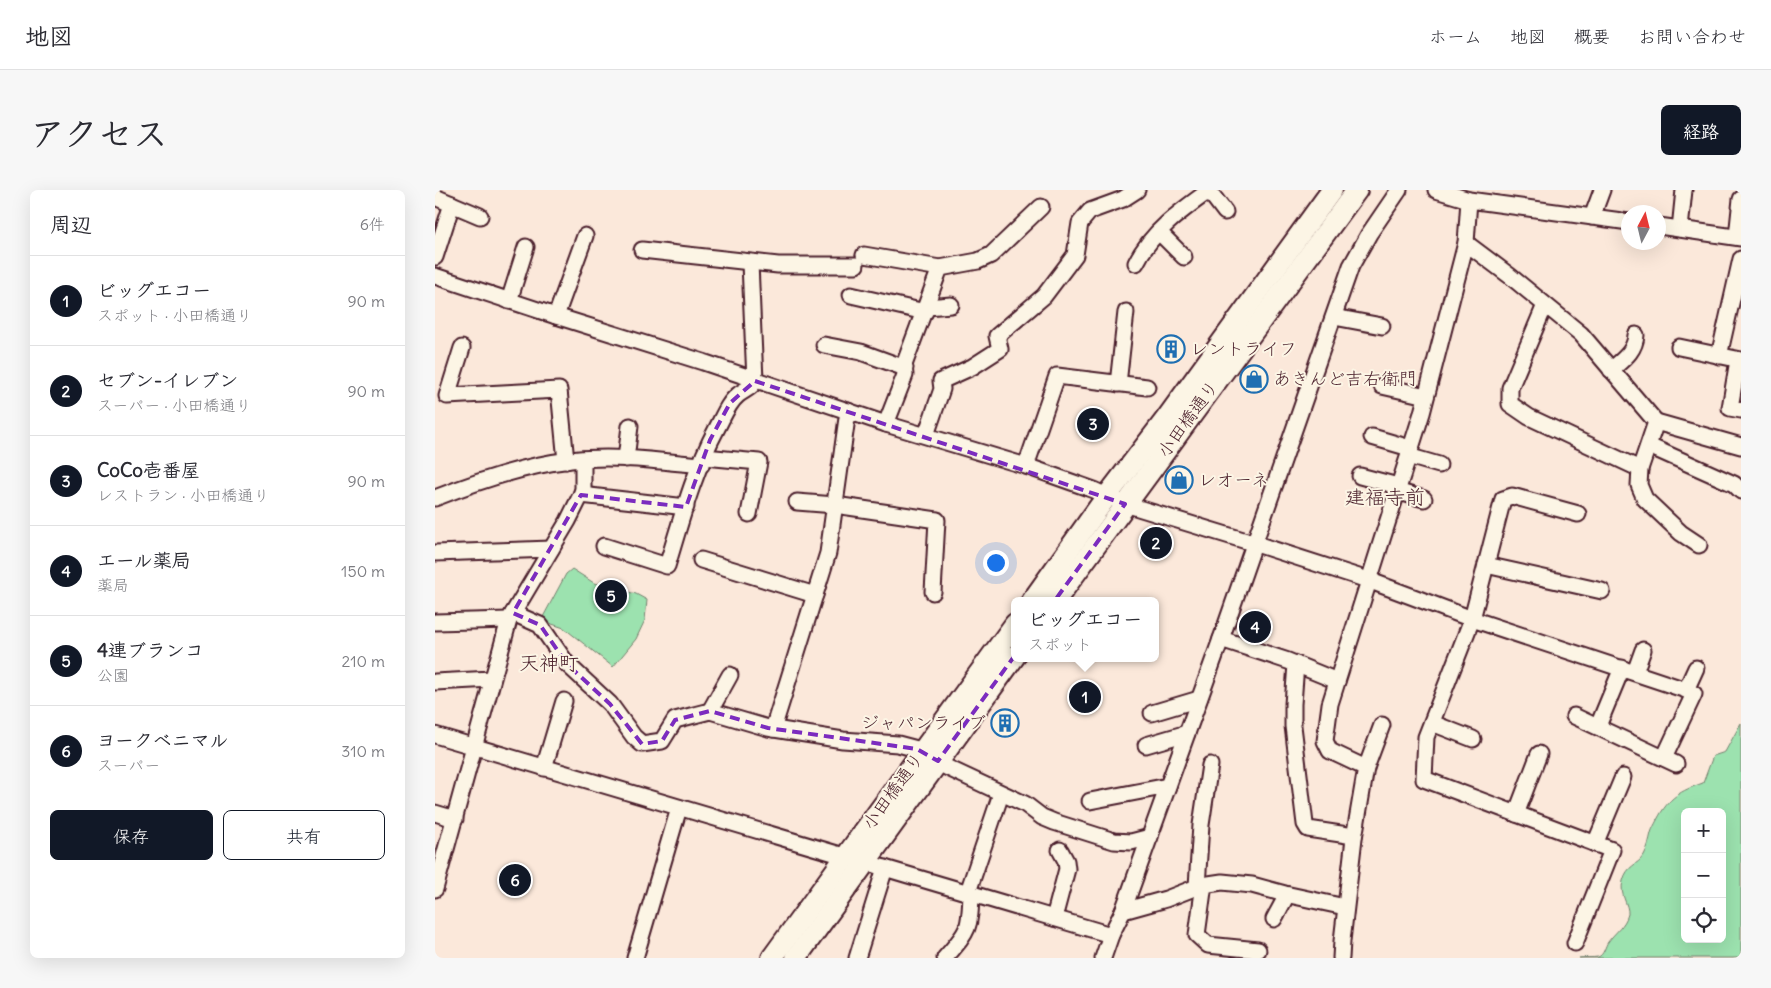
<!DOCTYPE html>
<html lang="ja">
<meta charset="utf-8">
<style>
:root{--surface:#fff;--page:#f7f7f7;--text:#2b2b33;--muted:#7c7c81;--line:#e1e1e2;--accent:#111827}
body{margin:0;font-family:Delius,"Klee One",sans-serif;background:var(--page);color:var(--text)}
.controls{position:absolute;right:15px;bottom:15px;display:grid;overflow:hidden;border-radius:8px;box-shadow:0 5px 20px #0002}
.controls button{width:45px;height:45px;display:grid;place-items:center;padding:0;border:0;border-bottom:1px solid var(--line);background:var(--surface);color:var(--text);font:25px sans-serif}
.compass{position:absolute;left:1186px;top:15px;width:45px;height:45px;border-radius:50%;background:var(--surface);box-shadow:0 5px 20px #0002;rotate:7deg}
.you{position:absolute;left:560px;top:372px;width:18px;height:18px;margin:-12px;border:4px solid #fff;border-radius:50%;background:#1a73e8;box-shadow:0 0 0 8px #1a73e833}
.badge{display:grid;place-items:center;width:32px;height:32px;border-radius:50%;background:var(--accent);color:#fff;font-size:16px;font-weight:700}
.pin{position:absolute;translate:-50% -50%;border:2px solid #fff;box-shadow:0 1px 5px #0006}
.popup{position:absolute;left:576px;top:407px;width:148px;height:65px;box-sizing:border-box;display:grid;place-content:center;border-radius:8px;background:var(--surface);filter:drop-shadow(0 1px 4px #0005);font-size:16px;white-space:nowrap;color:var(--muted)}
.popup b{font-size:19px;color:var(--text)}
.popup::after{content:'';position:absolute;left:50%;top:100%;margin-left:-10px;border:10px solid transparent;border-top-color:var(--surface)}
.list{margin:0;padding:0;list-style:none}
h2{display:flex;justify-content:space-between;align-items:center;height:65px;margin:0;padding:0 20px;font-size:21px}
h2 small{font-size:16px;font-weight:400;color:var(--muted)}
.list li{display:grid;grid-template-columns:32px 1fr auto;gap:15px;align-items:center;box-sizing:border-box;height:90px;padding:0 20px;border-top:1px solid var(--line)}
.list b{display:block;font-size:19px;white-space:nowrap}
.list p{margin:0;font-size:16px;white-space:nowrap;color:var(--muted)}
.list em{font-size:16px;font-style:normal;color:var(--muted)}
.actions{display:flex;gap:10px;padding:15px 20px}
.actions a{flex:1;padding:11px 0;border:1px solid var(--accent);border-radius:8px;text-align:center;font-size:18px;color:var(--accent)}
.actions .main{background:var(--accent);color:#fff}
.icon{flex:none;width:28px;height:28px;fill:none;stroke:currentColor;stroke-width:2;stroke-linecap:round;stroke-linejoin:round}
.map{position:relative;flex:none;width:1306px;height:768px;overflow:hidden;border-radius:8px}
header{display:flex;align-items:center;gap:30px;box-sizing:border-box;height:70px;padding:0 25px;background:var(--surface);border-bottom:1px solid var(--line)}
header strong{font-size:24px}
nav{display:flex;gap:28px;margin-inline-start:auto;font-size:18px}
.intro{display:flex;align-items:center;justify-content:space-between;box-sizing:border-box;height:120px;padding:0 30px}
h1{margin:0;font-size:35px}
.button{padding:12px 22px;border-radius:8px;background:var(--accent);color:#fff;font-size:18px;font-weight:700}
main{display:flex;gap:30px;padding:0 30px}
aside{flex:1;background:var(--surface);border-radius:8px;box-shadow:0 5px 20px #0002}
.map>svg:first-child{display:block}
.green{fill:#9ce2af;stroke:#73806d;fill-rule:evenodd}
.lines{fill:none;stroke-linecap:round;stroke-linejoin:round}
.minor-casing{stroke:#4a1f2b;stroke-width:19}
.major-casing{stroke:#4a1f2b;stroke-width:24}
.minor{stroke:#fcf5e5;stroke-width:15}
.major{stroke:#fcf5e5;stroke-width:20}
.marked{fill:none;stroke:#7b2cbf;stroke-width:4;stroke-dasharray:10 6;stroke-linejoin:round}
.labels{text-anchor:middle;stroke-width:4;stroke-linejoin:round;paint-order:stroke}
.poi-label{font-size:18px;fill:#4a1f2b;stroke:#fcf5e5;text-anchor:start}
.street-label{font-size:18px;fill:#4a1f2b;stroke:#fcf5e5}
.quarter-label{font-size:20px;fill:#4a1f2b;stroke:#fcf5e5}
</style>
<header>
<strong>地図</strong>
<nav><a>ホーム</a><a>地図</a><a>概要</a><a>お問い合わせ</a></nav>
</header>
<div class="intro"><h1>アクセス</h1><a class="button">経路</a></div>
<main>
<aside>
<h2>周辺<small>6件</small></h2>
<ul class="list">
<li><span class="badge">1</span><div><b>ビッグエコー</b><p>スポット · 小田橋通り</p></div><em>90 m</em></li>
<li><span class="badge">2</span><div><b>セブン-イレブン</b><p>スーパー · 小田橋通り</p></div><em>90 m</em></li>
<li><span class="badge">3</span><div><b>CoCo壱番屋</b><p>レストラン · 小田橋通り</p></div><em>90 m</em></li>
<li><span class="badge">4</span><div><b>エール薬局</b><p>薬局</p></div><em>150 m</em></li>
<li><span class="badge">5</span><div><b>4連ブランコ</b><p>公園</p></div><em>210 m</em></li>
<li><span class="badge">6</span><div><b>ヨークベニマル</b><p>スーパー</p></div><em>310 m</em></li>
</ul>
<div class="actions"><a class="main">保存</a><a>共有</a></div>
</aside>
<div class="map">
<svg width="1306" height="768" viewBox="0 0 1306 768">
<rect width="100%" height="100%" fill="#fbe8da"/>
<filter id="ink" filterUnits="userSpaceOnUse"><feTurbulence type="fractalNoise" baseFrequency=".02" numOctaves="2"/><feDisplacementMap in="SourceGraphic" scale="10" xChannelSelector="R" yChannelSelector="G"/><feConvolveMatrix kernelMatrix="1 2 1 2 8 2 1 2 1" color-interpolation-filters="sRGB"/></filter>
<g filter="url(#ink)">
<g class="green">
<polygon points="137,379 159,393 201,404 212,410 210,430 201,449 178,477 129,438 117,434 108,427 131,384"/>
<path d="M1306 533V768H1144C1150 767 1158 768 1163 767 1169 765 1170 756 1173 752 1180 742 1190 736 1193 724 1194 714 1184 705 1188 691 1192 675 1202 676 1209 665 1213 658 1214 651 1216 643 1217 639 1220 634 1222 630 1234 607 1245 601 1268 593L1278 566 1290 562ZM1250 622H1287V749H1250Z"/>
</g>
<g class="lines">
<g class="minor-casing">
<g id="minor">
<polyline points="1001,0 1034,10 1194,32"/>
<polyline points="774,1 790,22"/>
<polyline points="0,7 45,26"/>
<polyline points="1034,10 1031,53 1075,86 1146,144 1221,232 1205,279 1204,295 1210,309 1246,343 1264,355"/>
<polyline points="1157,27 1167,0"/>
<polyline points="1224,36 1306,48"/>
<polyline points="1245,39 1249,0"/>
<polyline points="724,42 749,67"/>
<polyline points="1302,47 1306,9"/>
<polyline points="207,60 343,75 421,75"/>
<polyline points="429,65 505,78"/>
<polyline points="0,67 17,14"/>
<path d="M701 73C716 42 747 20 775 0"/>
<polyline points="0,86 121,126 268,172 451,234 591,276 659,300 690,314 818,353 933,390 1037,429 1251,500 1259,504 1229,568"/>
<polyline points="416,105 490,122"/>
<polyline points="74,111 91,57"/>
<polyline points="1110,115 1075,198 1075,214 1094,227 1205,279"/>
<polyline points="492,117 516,115"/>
<polyline points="121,126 150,46"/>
<polyline points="899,127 947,136"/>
<polyline points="389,155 426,162 470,178"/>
<polyline points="1244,157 1306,170"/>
<polyline points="27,158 12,206 124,200 131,271"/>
<polyline points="1284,166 1306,69"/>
<polyline points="1303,170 1295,218 1306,220"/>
<path d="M1176 180C1187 170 1200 162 1201 145"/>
<polyline points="683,194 691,122"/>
<polyline points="947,196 991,206"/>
<polyline points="1221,232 1306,256"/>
<polyline points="451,234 470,185 469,175 505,78 543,71 556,65 606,17"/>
<polyline points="491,245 507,199 506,191 537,177 565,159 562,146 609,106 640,65 645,33 655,21 688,9 702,0"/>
<polyline points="937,247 975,258"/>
<polyline points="1214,256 1299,294 1306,301"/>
<polyline points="973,266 1004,275"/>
<polyline points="269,267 324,272 314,324"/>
<polyline points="191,269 195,236"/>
<polyline points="591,276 622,186 712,197"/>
<polyline points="925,286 963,296"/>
<polyline points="961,301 989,309"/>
<polyline points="146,305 251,317"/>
<path d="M0 308C43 291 90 275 136 270 179 265 223 271 266 275"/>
<polyline points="362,312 400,315 502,330 498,402"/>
<path d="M169 356 232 376C246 330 259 281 282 238 288 227 293 213 303 205 309 200 317 198 320 191L315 73"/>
<polyline points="0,363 116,359"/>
<polyline points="266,370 380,405"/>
<polyline points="1051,375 1167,401"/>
<polyline points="78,423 105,435 132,474 175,514 199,547 207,554 227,551 240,530 275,521 333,538 408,550 463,554 482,559 513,578 590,614 607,627 619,632 679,651 696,652 715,647"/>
<polyline points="0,432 74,430"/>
<polyline points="786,449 853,471 902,491"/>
<polyline points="861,474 858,514 858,536 870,634 873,639 919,646"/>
<polyline points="1200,482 1208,460"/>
<polyline points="0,492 57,489"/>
<polyline points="1251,500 1261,478"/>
<polyline points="275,521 295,485"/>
<polyline points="717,523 764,509"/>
<polyline points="1139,526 1241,574"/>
<polyline points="997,533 1038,549"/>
<polyline points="1163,536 1187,478"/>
<polyline points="338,539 393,363 413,221"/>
<polyline points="0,545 676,745"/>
<polyline points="711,555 752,543"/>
<polyline points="109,578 129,511"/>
<polyline points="931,578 947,535"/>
<polyline points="655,611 733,596"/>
<polyline points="0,623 20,629"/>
<polyline points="1081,624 1104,564"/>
<polyline points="1160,654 1188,587"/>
<polyline points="769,694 762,745 773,755 823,760"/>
<polyline points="762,696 766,635 775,575"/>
<polyline points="0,699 74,430 133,331 146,305 148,299 148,269"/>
<polyline points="533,702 566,604"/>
<polyline points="688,721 731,709 767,695 787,692 817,695 850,704 910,717"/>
<polyline points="619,728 632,679 631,671 625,660"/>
<polyline points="839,729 852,705"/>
<polyline points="1140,753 1177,660 989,589 991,547 1037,429 1068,309 1077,306 1143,324"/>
<polyline points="200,768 244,618"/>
<polyline points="422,768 450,678"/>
<path d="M510 768C534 740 535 740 536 703"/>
<polyline points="668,768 676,745 688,721 786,449 916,76 934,44 964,0"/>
<polyline points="906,768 907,751 919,648 931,578 895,561 890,551 895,514 987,223 1031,53"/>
</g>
</g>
<g class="major-casing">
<g id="major">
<polyline points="597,411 672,306 731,229 897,0"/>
<polyline points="620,411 922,0"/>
<polyline points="337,768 580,434"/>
<polyline points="361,768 580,466"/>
</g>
</g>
<use href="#minor" class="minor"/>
<use href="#major" class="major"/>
</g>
</g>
<path class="marked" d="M320 191 690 314 503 571 482 559 333 538 275 521 240 530 227 551 207 554 175 514 132 474 105 435 78 423 146 305 251 317 275 250 295 213Z"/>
<defs>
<g id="building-ring" transform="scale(1.4375)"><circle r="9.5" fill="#fcf5e5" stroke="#1f6fb2" stroke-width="1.5"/><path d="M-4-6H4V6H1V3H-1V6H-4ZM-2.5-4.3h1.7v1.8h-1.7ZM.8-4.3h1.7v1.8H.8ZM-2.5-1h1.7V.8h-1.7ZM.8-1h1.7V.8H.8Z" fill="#1f6fb2"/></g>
<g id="shop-ring" transform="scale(1.4375)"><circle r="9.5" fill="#fcf5e5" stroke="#1f6fb2" stroke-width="1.5"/><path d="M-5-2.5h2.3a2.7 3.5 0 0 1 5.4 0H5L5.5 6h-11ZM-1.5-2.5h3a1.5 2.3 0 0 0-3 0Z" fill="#1f6fb2"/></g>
</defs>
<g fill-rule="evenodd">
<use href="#building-ring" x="736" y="159"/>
<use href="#shop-ring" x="819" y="189"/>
<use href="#shop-ring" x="744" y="290"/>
<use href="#building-ring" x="570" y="533"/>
</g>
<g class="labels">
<g class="poi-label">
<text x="755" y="165">レントライフ</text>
<text x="838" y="195">あきんど吉右衛門</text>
<text x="763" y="296">レオーネ</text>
<text x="551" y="539" text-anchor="end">ジャパンライブ</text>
</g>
<g class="street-label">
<text transform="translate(753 229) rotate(-54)" y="6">小田橋通り</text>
<text transform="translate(458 601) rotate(-54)" y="6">小田橋通り</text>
</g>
<g class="quarter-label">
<text x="950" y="314">建福寺前</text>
<text x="114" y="480">天神町</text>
</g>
</g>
</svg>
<div class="controls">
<button>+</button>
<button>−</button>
<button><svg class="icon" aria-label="locate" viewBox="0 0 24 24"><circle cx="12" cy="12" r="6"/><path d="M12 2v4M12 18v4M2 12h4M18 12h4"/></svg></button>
</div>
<svg class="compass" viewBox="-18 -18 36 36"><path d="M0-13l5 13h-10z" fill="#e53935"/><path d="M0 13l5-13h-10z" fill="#7c7c81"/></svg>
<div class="you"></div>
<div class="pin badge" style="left:650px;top:507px">1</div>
<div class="popup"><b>ビッグエコー</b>スポット</div>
<div class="pin badge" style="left:721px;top:353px">2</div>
<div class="pin badge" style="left:658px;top:234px">3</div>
<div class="pin badge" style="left:820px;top:437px">4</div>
<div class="pin badge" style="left:176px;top:406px">5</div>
<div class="pin badge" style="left:80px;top:690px">6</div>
</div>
</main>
